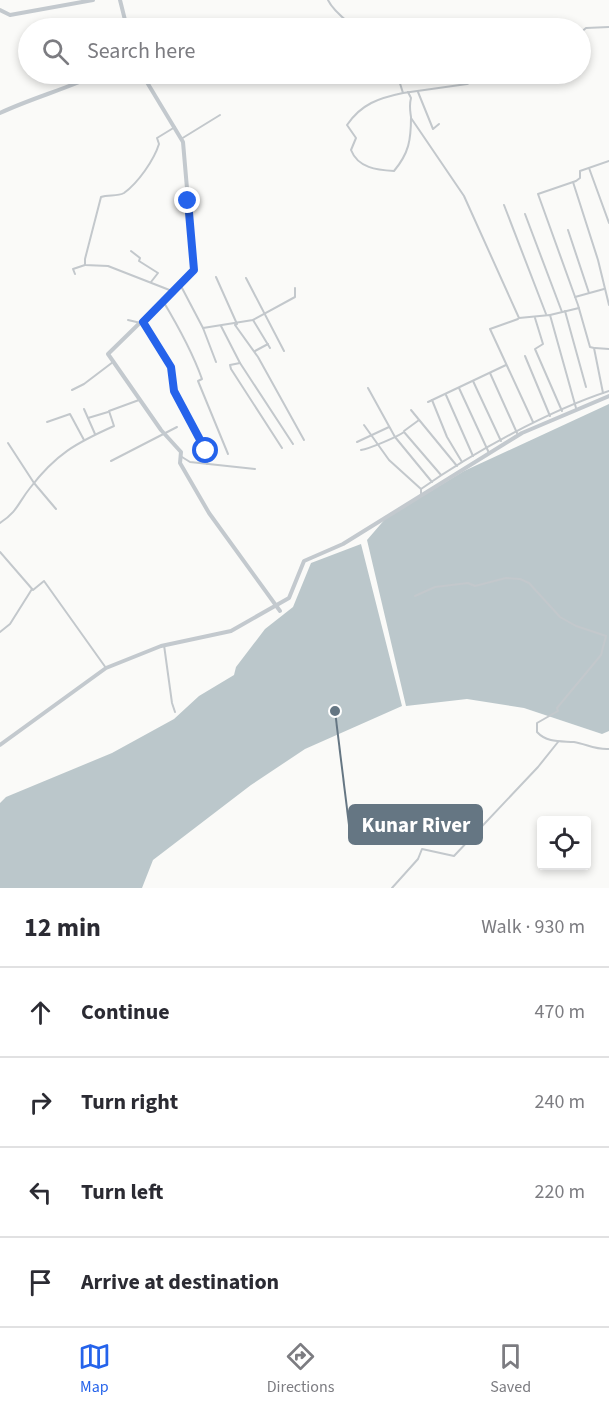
<!DOCTYPE html>
<meta charset="utf-8">
<style>
:root{--surface:#fff;--page:#f7f7f7;--text:#2b2b33;--muted:#7c7c81;--line:#e1e1e2;--accent:#2563eb}
body{margin:0;font-family:"Source Sans 3",sans-serif;background:var(--page);color:var(--text)}
.controls{position:absolute;right:18px;bottom:18px;display:grid;overflow:hidden;border-radius:6px;box-shadow:0 3px 9px #0003}
.controls button{width:54px;height:54px;display:grid;place-items:center;padding:0;border:0;border-bottom:2px solid var(--line);background:var(--surface);color:var(--text);font:30px sans-serif}
.stop{position:absolute;width:18px;height:18px;margin:-14px;border:4px solid #2563eb;border-radius:50%;background:#fff}
.stop.end{background:#2563eb;border-color:#fff;box-shadow:0 2px 6px #0008}
.list{margin:0;padding:0;list-style:none}
h2{display:flex;justify-content:space-between;align-items:center;height:78px;margin:0;padding:0 24px;font-size:26px}
h2 small{font-size:20px;font-weight:400;color:var(--muted)}
.list li{display:grid;grid-template-columns:39px 1fr auto;gap:18px;align-items:center;box-sizing:border-box;height:90px;padding:0 24px;border-top:2px solid var(--line)}
.list b{display:block;font-size:22px;white-space:nowrap}
.list em{font-size:20px;font-style:normal;color:var(--muted)}
.icon{flex:none;width:33px;height:33px;fill:none;stroke:currentColor;stroke-width:2;stroke-linecap:round;stroke-linejoin:round}
.map{position:relative;flex:none;width:609px;height:888px;overflow:hidden}
.search{position:absolute;background:var(--surface);box-shadow:0 3px 9px #0003;left:18px;right:18px;top:18px;height:66px;display:flex;align-items:center;gap:15px;box-sizing:border-box;padding:0 21px;border-radius:33px;color:var(--muted);font-size:22px}
.sheet{height:438px;background:var(--surface)}
nav{display:flex;justify-content:space-around;align-items:center;box-sizing:border-box;height:84px;border-top:2px solid var(--line);background:var(--surface);font-size:16px;color:var(--muted)}
nav a{display:grid;justify-items:center;gap:3px}
nav .on{color:var(--accent)}
.map>svg:first-child{display:block}
.water{fill:#bbc7cb}
.lines{fill:none;stroke-linecap:round;stroke-linejoin:round}
.street{stroke:#c3c8cc;stroke-width:2}
.secondary{stroke:#c3c9ce;stroke-width:4}
.route{stroke:#2563eb;stroke-width:8}
.leader{fill:none;stroke:#657683;stroke-width:2}
.callout-dot{fill:#657683;stroke:#fff;stroke-width:2}
.callout{fill:#657683;stroke:#657683;stroke-width:2}
.callout-label{font-size:21px;text-anchor:middle;font-weight:bold;fill:#fff}
</style>
<div class="map">
<svg width="609" height="888" viewBox="0 0 609 888">
<rect width="100%" height="100%" fill="#fafaf8"/>
<g class="water">
<polygon points="609,404 609,731 602,734 524,708 467,699 406,706 367,540 386,518 464,471"/>
<polygon points="361,544 402,706 305,749 251,785 153,860 142,888 0,888 0,803 6,797 112,753 174,719 199,696 234,675 236,667 265,629 293,607 311,563"/>
</g>
<g class="lines">
<g class="street">
<path d="M328 0C333 11 346 20 355 28"/>
<polyline points="580,33 586,28 609,27"/>
<polyline points="397,74 403,93 467,84 487,74"/>
<polyline points="418,92 433,129 439,124"/>
<path d="M403 93C379 98 361 104 347 125L356 138 351 150C358 168 377 170 394 171 409 153 411 140 411 117 410 110 409 106 411 98L408 92"/>
<polyline points="411,118 464,196 519,318 550,315 576,408"/>
<polyline points="181,139 220,115"/>
<polyline points="589,168 609,223"/>
<polyline points="573,182 598,260 609,305"/>
<polyline points="504,205 546,314"/>
<polyline points="525,214 562,312"/>
<polyline points="568,230 589,293"/>
<polyline points="131,251 140,258 139,261 158,273 151,282"/>
<polyline points="75,274 73,269 85,265"/>
<polyline points="216,277 237,324 235,325 258,357 304,440"/>
<polyline points="246,278 284,351"/>
<polyline points="178,287 182,288 203,328 253,320 295,297 295,288"/>
<path d="M172 291 108 266 85 265V259L101 197C108 194 117 197 124 193 138 183 154 160 159 144L157 138 175 127"/>
<polyline points="575,297 604,289"/>
<path d="M163 301C178 326 192 351 202 379L198 381 228 454"/>
<polyline points="565,311 586,387"/>
<polyline points="550,315 579,308"/>
<polyline points="535,318 543,344 535,349 562,411"/>
<polyline points="518,319 490,329 533,422"/>
<polyline points="128,320 145,324 171,367 175,391 206,451 207,464"/>
<polyline points="253,320 270,348"/>
<polyline points="221,326 240,363 293,444"/>
<polyline points="203,328 216,362"/>
<polyline points="595,348 609,349"/>
<polyline points="255,351 268,344"/>
<polyline points="525,356 550,416"/>
<polyline points="240,363 230,365 231,369 282,448"/>
<polyline points="490,373 517,433"/>
<polyline points="473,381 501,441"/>
<polyline points="368,388 395,437 432,482"/>
<polyline points="459,388 489,453"/>
<polyline points="72,390 84,384 113,362"/>
<polyline points="603,393 594,348 590,347 578,305 538,194 576,181 580,178 580,171 609,161"/>
<polyline points="446,395 473,456"/>
<polyline points="432,400 447,437 462,462"/>
<polyline points="428,402 506,365"/>
<polyline points="84,409 95,434"/>
<polyline points="411,410 457,466"/>
<polyline points="88,418 108,412"/>
<polyline points="47,422 70,414 84,440"/>
<polyline points="364,425 389,460 421,489"/>
<polyline points="404,431 419,420"/>
<polyline points="357,442 389,427"/>
<polyline points="8,443 34,483 56,509"/>
<path d="M361 450C369 449 399 436 404 432L441 475"/>
<polyline points="182,457 190,462 255,469"/>
<polyline points="111,461 177,427"/>
<path d="M421 494V489C474 452 548 411 609 391"/>
<path d="M0 523C18 511 18 503 30 488 56 454 76 443 114 426L109 411 139 400"/>
<polyline points="0,552 33,590 44,581 106,668"/>
<path d="M415 596 435 587 468 583 475 586 506 578 520 579 529 583 560 617 576 626 606 636 601 655 557 708 558 711 537 723V732C547 743 561 741 574 742 586 744 596 750 609 749"/>
<polyline points="0,632 10,624 32,589"/>
<polyline points="164,645 172,703 175,712"/>
<polyline points="392,888 418,859 422,849 454,856 538,767 558,742"/>
</g>
<g class="secondary">
<polyline points="120,0 127,28"/>
<polyline points="0,10 10,15 93,0"/>
<polyline points="142,74 183,142 194,270 108,354 161,430 181,452 180,463 209,513 280,611"/>
<path d="M0 113C32 98 66 89 98 74"/>
<polyline points="0,745 106,668 161,646 231,631 289,598 304,561 343,544 522,433 609,396"/>
</g>
</g>
<g class="lines">
<polyline class="route" points="188,201 194,270 143,322 171,367 174,391 206,451"/>
</g>
<path class="leader" d="M335 711L349 825"/>
<circle class="callout-dot" cx="335" cy="711" r="6"/>
<rect class="callout" x="349" y="805" width="133" height="39" rx="6"/>
<g class="callout-label">
<text x="416" y="832">Kunar River</text>
</g>
</svg>
<div class="controls">
<button><svg class="icon" aria-label="locate" viewBox="0 0 24 24"><circle cx="12" cy="12" r="6"/><path d="M12 2v4M12 18v4M2 12h4M18 12h4"/></svg></button>
</div>
<div class="stop" style="left:206px;top:451px"></div>
<div class="stop end" style="left:188px;top:201px"></div>
<div class="search"><svg class="icon" aria-label="search" viewBox="0 0 24 24"><circle cx="10" cy="10" r="6"/><path d="M15 15l6 6"/></svg>Search here</div>
</div>
<section class="sheet">
<h2>12 min<small>Walk · 930 m</small></h2>
<ul class="list">
<li><svg class="icon" aria-label="ahead" viewBox="0 0 24 24"><path d="M12 20V5M6 11l6-6 6 6"/></svg><div><b>Continue</b></div><em>470 m</em></li>
<li><svg class="icon" aria-label="right" viewBox="0 0 24 24"><path d="M7 20v-9h11M14 6l5 5-5 5"/></svg><div><b>Turn right</b></div><em>240 m</em></li>
<li><svg class="icon" aria-label="left" viewBox="0 0 24 24"><path d="M17 20v-9H6M10 6l-5 5 5 5"/></svg><div><b>Turn left</b></div><em>220 m</em></li>
<li><svg class="icon" aria-label="arrive" viewBox="0 0 24 24"><path d="M6 21V4h12l-3 4 3 4H6"/></svg><div><b>Arrive at destination</b></div></li>
</ul>
</section>
<nav>
<a class="on"><svg class="icon" aria-label="map" viewBox="0 0 24 24"><path d="M3 6l6-2 6 2 6-2v14l-6 2-6-2-6 2zM9 4v14M15 6v14"/></svg>Map</a>
<a><svg class="icon" aria-label="directions" viewBox="0 0 24 24"><path d="M12 3l9 9-9 9-9-9zM9 14v-3h6M13 9l2 2-2 2"/></svg>Directions</a>
<a><svg class="icon" aria-label="saved" viewBox="0 0 24 24"><path d="M7 4h10v16l-5-4-5 4z"/></svg>Saved</a>
</nav>
